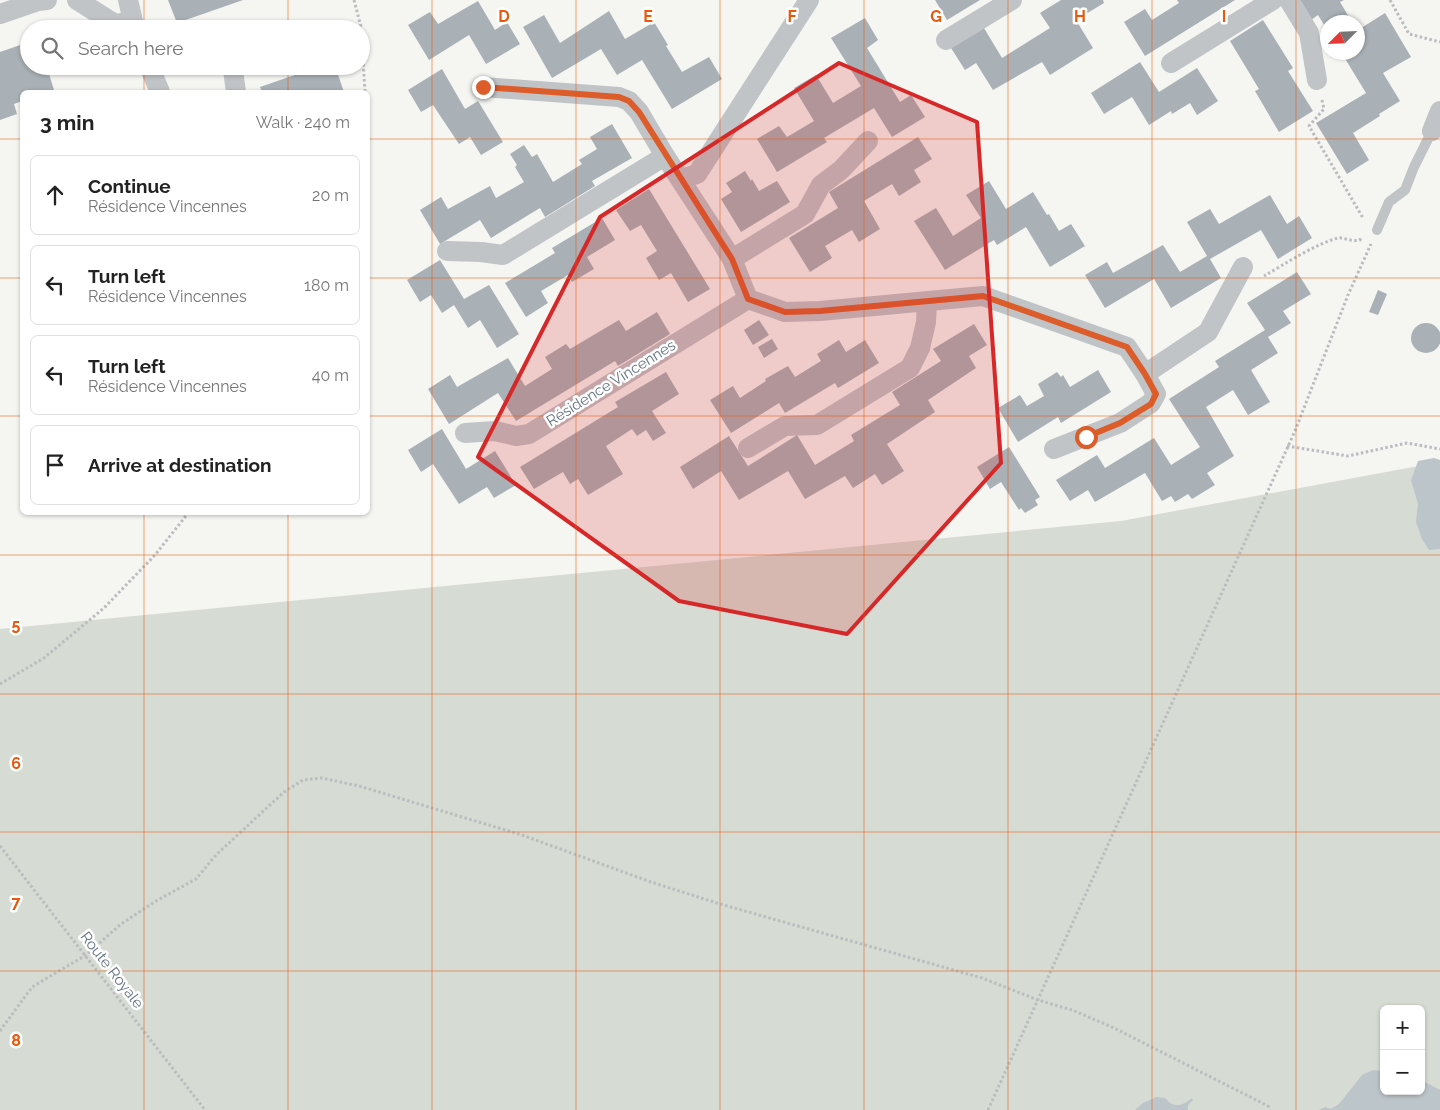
<!DOCTYPE html>
<meta charset="utf-8">
<style>
:root{--surface:#fff;--page:#f6f6f6;--text:#222;--muted:#767676;--line:#e0e0e0}
body{margin:0;font-family:Raleway,sans-serif;background:var(--page);color:var(--text)}
.controls{position:absolute;right:15px;bottom:15px;display:grid;overflow:hidden;border-radius:8px;box-shadow:0 1px 4px #0004}
.controls button{width:45px;height:45px;display:grid;place-items:center;padding:0;border:0;border-bottom:1px solid var(--line);background:var(--surface);color:var(--text);font:25px sans-serif}
.compass{position:absolute;left:1320px;top:15px;width:45px;height:45px;border-radius:50%;background:var(--surface);box-shadow:0 1px 4px #0004;rotate:246deg}
.stop{position:absolute;width:15px;height:15px;margin:-11px;border:4px solid #dc5c2a;border-radius:50%;background:#fff}
.stop.end{background:#dc5c2a;border-color:#fff;box-shadow:0 1px 5px #0008}
.list{margin:0;padding:0;list-style:none}
h2{display:flex;justify-content:space-between;align-items:center;height:65px;margin:0;padding:0 20px;font-size:21px}
h2 small{font-size:16px;font-weight:400;color:var(--muted)}
.list li{display:grid;grid-template-columns:32px 1fr auto;gap:15px;align-items:center;box-sizing:border-box;height:80px;margin:0 10px 10px;padding:0 10px;border:1px solid var(--line);border-radius:8px}
.list b{display:block;font-size:19px;white-space:nowrap}
.list p{margin:0;font-size:16px;white-space:nowrap;color:var(--muted)}
.list em{font-size:16px;font-style:normal;color:var(--muted)}
.icon{flex:none;width:28px;height:28px;fill:none;stroke:currentColor;stroke-width:2;stroke-linecap:round;stroke-linejoin:round}
.map{position:relative;flex:none;width:1440px;height:1110px;overflow:hidden}
.search{position:absolute;background:var(--surface);box-shadow:0 1px 4px #0004;left:20px;top:20px;width:350px;height:55px;display:flex;align-items:center;gap:12px;box-sizing:border-box;padding:0 18px;border-radius:28px;color:var(--muted);font-size:19px}
.panel{position:absolute;background:var(--surface);box-shadow:0 1px 4px #0004;left:20px;top:90px;width:350px;height:425px;border-radius:8px}
.map>svg:first-child{display:block}
.green{fill:#d6dcd3;fill-rule:evenodd}
.water{fill:#bcc5ca}
.building{fill:#a9b1b6}
.lines{fill:none;stroke-linecap:round;stroke-linejoin:round}
.path{stroke:#babcbe;stroke-width:3;stroke-dasharray:2.5 2.5;stroke-linecap:butt}
.service{stroke:#c0c4c7;stroke-width:10}
.minor{stroke:#c0c4c7;stroke-width:20}
.route{stroke:#dc5c2a;stroke-width:6}
.marked{fill:#d62828;fill-opacity:0.2;stroke:#d62828;stroke-width:4;stroke-linejoin:round}
.grid{fill:none;stroke:#e8590c;stroke-width:1;stroke-opacity:0.55}
.labels{text-anchor:middle;stroke-width:5;stroke-linejoin:round;paint-order:stroke}
.street-label{font-size:15px;fill:#657482;stroke:#fff}
.grid-label{font-size:16px;text-anchor:middle;font-weight:bold;fill:#e8590c;stroke:#fff;stroke-width:5;stroke-linejoin:round;paint-order:stroke}
</style>
<div class="map">
<svg width="1440" height="1110" viewBox="0 0 1440 1110">
<rect width="100%" height="100%" fill="#f5f5f2"/>
<path class="green" d="M1440 462V1110H0V629L1121 521ZM1384 1009H1421V1091H1384Z"/>
<g class="water">
<polygon points="1434,458 1440,460 1440,549 1429,550 1422,539 1416,522 1418,504 1411,480 1418,461"/>
<polygon points="1421,1068 1423,1071 1425,1082 1440,1090 1440,1110 1319,1110 1325,1107 1331,1109 1339,1104 1362,1075 1373,1070 1380,1071 1384,1069 1384,1091 1421,1091"/>
<path d="M1156 1097 1165 1098C1174 1109 1182 1106 1192 1098L1193 1100 1188 1105V1110H1135L1143 1103Z"/>
</g>
<g class="building">
<polygon points="168,0 243,0 177,23"/>
<polygon points="935,0 980,0 947,20"/>
<polygon points="1061,0 1103,0 1104,3 1076,20 1093,48 1050,75 1042,62 993,90 976,63 965,70 951,48 984,28 1002,58 1050,28 1040,13"/>
<polygon points="1177,0 1235,0 1145,56 1124,22 1145,9 1152,20 1179,3"/>
<polygon points="1298,0 1344,0 1340,2 1352,22 1328,22 1328,31 1318,15 1311,20"/>
<polygon points="478,1 495,30 507,22 520,44 486,64 469,35 429,60 408,25 430,12 438,24"/>
<polygon points="609,11 625,39 654,22 668,45 666,46 682,72 709,57 722,79 672,109 642,60 617,75 601,49 552,78 523,27 544,15 560,43"/>
<polygon points="1385,13 1411,57 1383,73 1400,101 1379,114 1380,116 1353,133 1369,160 1347,174 1316,123 1366,93 1341,52 1358,52 1358,30"/>
<polygon points="865,18 878,40 867,48 900,102 911,95 925,117 892,137 874,108 824,138 827,142 777,172 757,139 779,126 787,137 814,121 794,88 816,75 833,103 861,86 831,38"/>
<polygon points="1263,20 1293,68 1288,71 1313,111 1279,132 1255,91 1259,89 1230,41"/>
<polygon points="29,42 29,66 57,66 59,71 49,74 54,90 46,92 22,92 22,101 14,104 17,114 0,120 0,52"/>
<polygon points="1140,62 1159,92 1197,68 1218,101 1197,115 1190,103 1172,114 1171,111 1149,125 1132,97 1104,114 1091,93"/>
<polygon points="321,66 335,66 344,92 262,92 260,87"/>
<polygon points="442,69 465,109 478,101 503,142 481,155 470,137 459,144 433,105 421,112 408,90"/>
<polygon points="612,124 632,158 592,181 595,186 545,217 540,208 491,238 480,220 440,244 420,210 441,197 448,209 490,186 496,198 524,182 515,167 517,165 510,154 524,145 532,157 537,154 553,182 582,164 579,160 597,149 590,137"/>
<polygon points="918,137 932,159 914,170 921,182 899,196 892,184 864,201 880,229 859,242 852,230 825,246 832,258 810,272 789,238 838,208 829,192"/>
<polygon points="745,171 751,181 752,179 759,191 777,181 790,202 741,232 721,199 732,192 726,183"/>
<polygon points="989,181 1006,209 1033,192 1047,215 1049,214 1059,231 1071,224 1085,246 1050,267 1026,227 997,245 994,240 945,270 914,221 936,208 953,236 981,218 966,195"/>
<polygon points="649,189 710,289 688,302 671,273 659,280 646,258 657,251 641,225 630,231 616,210"/>
<polygon points="1270,195 1287,224 1299,216 1312,238 1278,259 1261,230 1210,259 1221,278 1171,308 1154,279 1105,308 1085,275 1107,262 1113,273 1163,245 1180,272 1207,256 1187,222 1210,209 1219,224"/>
<polygon points="602,218 615,240 587,257 594,269 572,282 568,275 541,291 548,303 526,317 505,283 555,253 552,248"/>
<polygon points="440,260 464,299 489,285 519,334 497,348 480,320 468,328 454,305 442,313 431,295 420,302 407,280"/>
<polygon points="1297,272 1311,294 1283,311 1291,323 1268,337 1278,353 1251,370 1270,402 1248,415 1233,390 1206,407 1234,456 1207,473 1215,485 1192,499 1188,494 1175,502 1171,496 1162,501 1145,473 1095,502 1088,490 1070,501 1056,480 1097,455 1105,468 1154,438 1171,465 1200,447 1169,399 1219,367 1215,361 1265,330 1247,303"/>
<polygon points="1378,290 1387,294 1378,315 1369,312"/>
<polygon points="657,312 670,334 618,366 615,361 516,421 498,393 449,424 428,389 450,375 457,387 508,358 525,386 552,369 545,357 566,344 570,349 619,320 626,331"/>
<polygon points="759,320 769,335 753,345 744,330"/>
<circle cx="1426" cy="338" r="15"/>
<polygon points="974,324 987,345 969,356 976,368 928,400 935,412 887,444 904,471 882,485 875,474 853,488 845,476 805,499 788,471 739,500 721,471 693,489 680,467 729,436 748,466 797,435 815,465 854,441 851,435 900,405 892,392 941,361 933,349"/>
<polygon points="772,339 778,349 764,358 758,347"/>
<polygon points="839,340 846,352 865,340 879,363 838,388 835,383 785,413 779,403 731,433 710,400 733,386 740,398 766,381 765,379 788,366 795,377 821,361 817,354"/>
<polygon points="1098,370 1111,392 1061,423 1058,417 1018,442 998,408 1020,395 1027,406 1044,396 1038,384 1057,372 1061,377 1063,375 1070,387"/>
<polygon points="666,372 679,394 652,411 666,433 653,441 646,430 637,436 632,429 606,446 623,474 588,495 578,479 570,484 563,472 534,489 520,467 618,407 615,402"/>
<polygon points="442,429 466,469 495,451 516,485 494,498 487,487 459,504 433,464 421,472 408,450"/>
<polygon points="1009,447 1040,497 1035,500 1038,505 1025,513 1021,508 1019,510 1001,482 990,489 977,467"/>
</g>
<g class="lines">
<g class="path">
<polyline points="354,0 361,27 365,92"/>
<polyline points="1390,0 1409,34 1440,42"/>
<polyline points="1322,100 1324,109 1309,126 1363,218"/>
<path d="M1264 276C1285 264 1315 244 1338 238 1344 237 1350 242 1360 240L1361 237"/>
<polyline points="1287,446 1348,456 1407,443 1440,449"/>
<polyline points="0,684 44,658 104,608 155,555 189,512"/>
<polyline points="0,846 205,1110"/>
<polyline points="0,1031 32,987 86,955 121,924 156,901 196,879 216,855 284,792 303,780 322,778 359,786 522,835 648,881 720,904 982,978 1038,1000 1072,1010 1112,1027 1268,1106 1270,1110"/>
<polyline points="988,1110 1295,431 1348,295 1371,244"/>
</g>
<polyline class="service" points="1377,230 1389,202 1405,190 1414,167 1432,131"/>
<g class="minor">
<polyline points="77,0 115,24 132,21"/>
<polyline points="128,0 135,29"/>
<polyline points="1289,0 1309,33 1317,80"/>
<polyline points="0,14 38,1 47,0"/>
<polyline points="946,40 1012,0"/>
<polyline points="1171,63 1273,0"/>
<polyline points="149,66 160,92"/>
<polyline points="229,66 233,70 236,92"/>
<polyline points="483,87 619,97 629,101 639,112 665,156 732,259 748,299 785,312 820,311 983,296 1127,347 1145,374 1156,394 1151,403 1120,423 1054,449"/>
<polyline points="1432,131 1440,111"/>
<polyline points="681,179 697,174 809,0"/>
<polyline points="447,251 481,252 503,255 665,156"/>
<polyline points="732,259 805,214 821,185 841,170 868,141"/>
<polyline points="1145,374 1208,332 1243,267"/>
<polyline points="465,433 495,431 516,436 529,434 748,299"/>
<polyline points="748,448 785,426 817,425 910,368 920,348 926,322 927,302"/>
</g>
</g>
<g class="lines">
<polyline class="route" points="483,87 619,97 629,101 639,112 732,259 748,299 785,312 820,311 983,296 1127,347 1145,374 1156,394 1151,404 1120,423 1086,437"/>
</g>
<path class="marked" d="M839 63 977 122 1001 463 847 634 679 601 478 457 600 217Z"/>
<path class="grid" d="M144 0V29M288 0V29M432 0V1110M576 0V1110M720 0V1110M864 0V1110M1008 0V1110M1152 0V1110M1296 0V1110M144 66V92M288 66V92M0 139H22M368 139H1440M0 278H22M368 278H1440M0 416H22M368 416H1440M144 512V1110M288 512V1110M0 555H1440M0 694H1440M0 832H1440M0 971H1440"/>
<g class="labels">
<g class="street-label">
<text transform="translate(611 383) rotate(-32)" y="5">Résidence Vincennes</text>
<text transform="translate(112 970) rotate(52)" y="5">Route Royale</text>
</g>
</g>
<g class="grid-label">
<text x="504" y="22">D</text>
<text x="648" y="22">E</text>
<text x="792" y="22">F</text>
<text x="936" y="22">G</text>
<text x="1080" y="22">H</text>
<text x="1224" y="22">I</text>
<text x="16" y="630">5</text>
<text x="16" y="769">6</text>
<text x="16" y="908">7</text>
<text x="16" y="1046">8</text>
</g>
</svg>
<div class="controls">
<button>+</button>
<button>−</button>
</div>
<svg class="compass" viewBox="-18 -18 36 36"><path d="M0-13l5 13h-10z" fill="#e53935"/><path d="M0 13l5-13h-10z" fill="#767676"/></svg>
<div class="stop" style="left:1086px;top:437px"></div>
<div class="stop end" style="left:483px;top:87px"></div>
<div class="search"><svg class="icon" aria-label="search" viewBox="0 0 24 24"><circle cx="10" cy="10" r="6"/><path d="M15 15l6 6"/></svg>Search here</div>
<section class="panel">
<h2>3 min<small>Walk · 240 m</small></h2>
<ul class="list">
<li><svg class="icon" aria-label="ahead" viewBox="0 0 24 24"><path d="M12 20V5M6 11l6-6 6 6"/></svg><div><b>Continue</b><p>Résidence Vincennes</p></div><em>20 m</em></li>
<li><svg class="icon" aria-label="left" viewBox="0 0 24 24"><path d="M17 20v-9H6M10 6l-5 5 5 5"/></svg><div><b>Turn left</b><p>Résidence Vincennes</p></div><em>180 m</em></li>
<li><svg class="icon" aria-label="left" viewBox="0 0 24 24"><path d="M17 20v-9H6M10 6l-5 5 5 5"/></svg><div><b>Turn left</b><p>Résidence Vincennes</p></div><em>40 m</em></li>
<li><svg class="icon" aria-label="arrive" viewBox="0 0 24 24"><path d="M6 21V4h12l-3 4 3 4H6"/></svg><div><b>Arrive at destination</b></div></li>
</ul>
</section>
</div>
